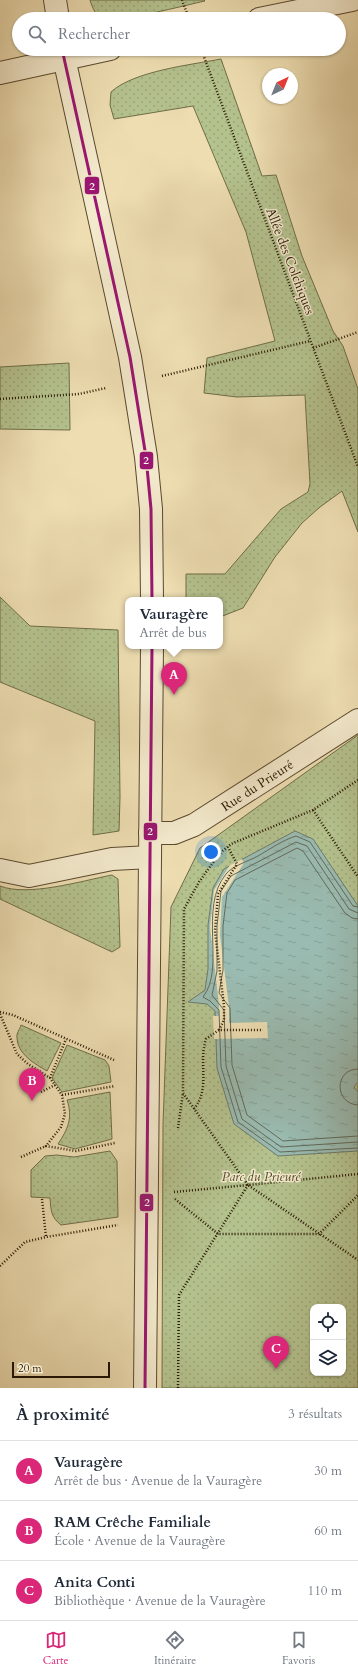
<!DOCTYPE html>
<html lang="fr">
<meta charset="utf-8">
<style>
:root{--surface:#fff;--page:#f6f6f7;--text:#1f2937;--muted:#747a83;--line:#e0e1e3;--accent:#db2777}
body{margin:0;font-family:Cardo,serif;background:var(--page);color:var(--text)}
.controls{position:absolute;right:12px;bottom:12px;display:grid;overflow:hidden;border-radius:8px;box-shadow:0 1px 3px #0004}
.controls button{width:36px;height:36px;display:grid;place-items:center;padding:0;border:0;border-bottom:1px solid var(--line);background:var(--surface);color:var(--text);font:20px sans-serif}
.compass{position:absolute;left:262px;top:68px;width:36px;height:36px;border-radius:50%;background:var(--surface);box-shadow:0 1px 3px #0004;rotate:43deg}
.scale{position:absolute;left:12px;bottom:10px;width:98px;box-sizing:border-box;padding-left:4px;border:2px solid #2a1802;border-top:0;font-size:11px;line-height:14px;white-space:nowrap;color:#2a1802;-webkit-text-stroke:3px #f3e9cc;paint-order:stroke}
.you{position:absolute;left:211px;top:852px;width:14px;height:14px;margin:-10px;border:3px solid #fff;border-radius:50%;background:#1a73e8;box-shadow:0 0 0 6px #1a73e833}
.badge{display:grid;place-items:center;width:26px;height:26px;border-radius:50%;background:var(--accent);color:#fff;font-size:13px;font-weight:700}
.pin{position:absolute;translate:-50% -33px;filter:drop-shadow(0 1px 2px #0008)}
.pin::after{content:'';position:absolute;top:21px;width:14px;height:12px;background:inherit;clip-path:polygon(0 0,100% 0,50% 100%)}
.popup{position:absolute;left:125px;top:597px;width:98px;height:52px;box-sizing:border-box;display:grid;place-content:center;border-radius:8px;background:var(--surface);filter:drop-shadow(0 1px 3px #0005);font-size:13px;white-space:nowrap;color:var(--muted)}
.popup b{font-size:15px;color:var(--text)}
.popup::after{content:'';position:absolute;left:50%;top:100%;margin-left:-8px;border:8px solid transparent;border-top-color:var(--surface)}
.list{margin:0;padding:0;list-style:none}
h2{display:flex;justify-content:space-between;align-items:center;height:52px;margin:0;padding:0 16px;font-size:17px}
h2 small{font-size:13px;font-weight:400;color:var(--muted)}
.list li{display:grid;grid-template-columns:26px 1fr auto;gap:12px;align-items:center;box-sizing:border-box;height:60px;padding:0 16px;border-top:1px solid var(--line)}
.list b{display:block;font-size:15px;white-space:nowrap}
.list p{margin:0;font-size:13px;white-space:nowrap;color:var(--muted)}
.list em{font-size:13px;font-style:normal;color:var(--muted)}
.icon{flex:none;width:22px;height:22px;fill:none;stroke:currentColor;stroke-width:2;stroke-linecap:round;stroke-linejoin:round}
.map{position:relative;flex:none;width:358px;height:1388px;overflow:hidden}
.search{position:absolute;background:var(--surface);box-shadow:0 1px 3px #0004;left:12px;right:12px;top:12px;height:44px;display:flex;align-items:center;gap:10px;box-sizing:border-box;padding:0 14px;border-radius:22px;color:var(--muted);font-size:15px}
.sheet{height:232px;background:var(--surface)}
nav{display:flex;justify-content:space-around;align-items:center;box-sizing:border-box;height:56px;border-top:1px solid var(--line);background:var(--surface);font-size:11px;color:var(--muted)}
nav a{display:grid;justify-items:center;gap:2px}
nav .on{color:var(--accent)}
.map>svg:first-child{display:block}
.grass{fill:url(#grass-dots);stroke:#6f6d48;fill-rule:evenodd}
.water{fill:url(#water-ripples);stroke:#6d7a6b}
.pier{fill:#edddb1}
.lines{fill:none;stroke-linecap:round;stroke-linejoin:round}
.shore{stroke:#626a5a;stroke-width:1}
.minor-casing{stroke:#5b492e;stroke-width:24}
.tertiary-casing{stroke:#5b492e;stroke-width:24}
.path{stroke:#2a1802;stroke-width:2.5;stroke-dasharray:1 2;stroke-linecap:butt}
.minor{stroke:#f3e9cc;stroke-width:22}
.tertiary{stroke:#f3e9cc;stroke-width:22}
.bus-1-casing{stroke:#f3e9cc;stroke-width:6}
.bus-1{stroke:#9b1670;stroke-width:3}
.labels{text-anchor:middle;stroke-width:3;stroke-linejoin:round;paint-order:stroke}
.street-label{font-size:13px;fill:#2a1802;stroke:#f3e9cc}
.park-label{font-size:13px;font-style:italic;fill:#534b2c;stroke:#f3e9cc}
.line-badge{stroke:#f3e9cc;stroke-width:1.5}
.badge-label{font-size:11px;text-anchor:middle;font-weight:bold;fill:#fff}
</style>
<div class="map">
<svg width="358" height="1388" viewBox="0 0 358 1388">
<defs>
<pattern id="grass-dots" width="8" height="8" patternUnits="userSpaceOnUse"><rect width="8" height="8" fill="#b4c28e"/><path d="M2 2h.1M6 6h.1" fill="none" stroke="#9ba679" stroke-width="1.8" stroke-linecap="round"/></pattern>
<pattern id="water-ripples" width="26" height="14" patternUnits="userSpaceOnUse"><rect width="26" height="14" fill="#9abbb1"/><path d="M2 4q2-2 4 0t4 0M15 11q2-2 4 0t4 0" fill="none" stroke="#85a097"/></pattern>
</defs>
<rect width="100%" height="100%" fill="#edddb1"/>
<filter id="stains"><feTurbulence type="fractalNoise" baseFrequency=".005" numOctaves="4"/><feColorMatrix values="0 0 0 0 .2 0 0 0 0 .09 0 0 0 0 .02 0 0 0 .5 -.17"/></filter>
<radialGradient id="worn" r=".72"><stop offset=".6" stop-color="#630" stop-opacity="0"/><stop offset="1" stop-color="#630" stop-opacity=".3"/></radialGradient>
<g class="grass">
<path d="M90 0H204L205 1C186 5 118 23 104 19 96 17 92 7 90 0Z"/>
<path d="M221 59 262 176 276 175 302 256 333 331 343 346 358 389V532L342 491 320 507 302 523 275 557 243 608 220 617V600H186V574H225L281 509 308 492 310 484 305 395 237 397 204 393 207 358 275 341 246 232 193 106 114 119 110 105 111 92C134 71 190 65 221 59Z"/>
<polygon points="69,363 70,430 0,429 0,367"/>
<polygon points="0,597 30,626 118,630 120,797 119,831 93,835 95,721 0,682"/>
<path d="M358 735V1388H162L163 1124 171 907 200 848ZM313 1307H343V1373H313Z"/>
<path d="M112 875 118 879 120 947 112 952 0 899V886C28 897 81 881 112 875Z"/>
<path d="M21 1025 61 1043 47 1071C35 1064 17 1054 17 1037 16 1034 20 1029 21 1025Z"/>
<polygon points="67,1045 105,1060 109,1066 111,1082 62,1092 52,1078"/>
<path d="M110 1092 112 1139 75 1149 58 1144C68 1129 73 1118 67 1100Z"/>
<path d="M110 1151 117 1161 118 1217 61 1225C51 1217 51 1211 50 1198L31 1197V1170L45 1156 57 1155 74 1157Z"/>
</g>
<polygon class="water" points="295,831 313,839 358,906 358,1082 354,1087 358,1092 358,1151 278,1156 234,1124 217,1068 215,1011 207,1004 188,1002 205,990 208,969 208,925 213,888 224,869"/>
<polygon class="pier" points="242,859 244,863 222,897 220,935 229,1007 229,1023 267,1022 268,1038 214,1039 213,1016 219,1016 219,1005 210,927 214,890 230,865"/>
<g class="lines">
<g class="shore">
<path d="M358 907 353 906 310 842 296 836C283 840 270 849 258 856 249 861 232 866 226 874 198 908 226 968 203 997L210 1001 219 1010 221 1067 238 1122 280 1152 358 1148"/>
<polyline points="358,913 349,909 307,846 296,842 231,876 221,891 217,926 217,971 212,995 224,1010 226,1066 242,1119 281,1147 358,1142"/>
<polyline points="358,919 352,918 345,913 303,851 297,848 235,880 227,893 223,926 223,970 219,993 230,1008 232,1065 247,1115 283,1141 358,1136"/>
<path d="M358 1069C334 1069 334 1104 358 1105"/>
</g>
<g class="minor-casing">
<g id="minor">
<polyline points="259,19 352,0"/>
<polyline points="0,73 110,49"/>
<polyline points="150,833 174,833 194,825 358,720"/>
<polyline points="0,870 29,876 112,859 150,857"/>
</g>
</g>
<g class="tertiary-casing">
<g id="tertiary">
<polyline points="55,0 58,19"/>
<polyline points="62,49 130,357 146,457 151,509 152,600"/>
<polyline points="145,1388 152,646"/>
</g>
</g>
<g class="path">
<polyline points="182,0 189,19"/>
<polyline points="201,49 358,467"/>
<polyline points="313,348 358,332"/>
<polyline points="162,376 310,341"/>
<polyline points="0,399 79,394 106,388"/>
<polyline points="358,780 313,810 231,844 220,853 199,882 184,909 183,1093 248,1185 358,1174"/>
<polyline points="313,810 358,877"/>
<polyline points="0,1012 13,1015 114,1060"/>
<polyline points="0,1014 17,1054 28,1064 50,1078 62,1095 65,1114 61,1127 46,1146 76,1151 115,1143"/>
<polyline points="219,1030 224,1020 224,1006 215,931 218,894 237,864 228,847"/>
<polyline points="50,1078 66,1039"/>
<polyline points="41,1092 55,1085"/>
<polyline points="62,1095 115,1086"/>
<path d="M194 1109C211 1088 198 1063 206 1039L219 1030H263"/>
<polyline points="178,1128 183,1093"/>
<polyline points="21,1157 46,1146"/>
<polyline points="174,1192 248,1185 358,1260"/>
<polyline points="42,1199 46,1237 118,1225"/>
<polyline points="175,1199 218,1234 319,1234 358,1195"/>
<polyline points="0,1266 25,1242 46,1237"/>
<polyline points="178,1388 179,1295 248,1185"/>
</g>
<use href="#minor" class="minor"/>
<use href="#tertiary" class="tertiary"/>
<g class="bus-1-casing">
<g id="bus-1">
<polyline points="62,49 130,357 146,457 151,509 152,600"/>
<polyline points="145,1388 152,646"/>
</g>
</g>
<use href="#bus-1" class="bus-1"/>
</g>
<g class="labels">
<g class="street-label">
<text transform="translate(291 261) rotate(69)" y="5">Allée des Colchiques</text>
<text transform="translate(257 785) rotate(-33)" y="5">Rue du Prieuré</text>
</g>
<g class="park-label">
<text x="261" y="1181">Parc du Prieuré</text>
</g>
</g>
<g class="line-badge">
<rect x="84" y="176" width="16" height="19" rx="4" fill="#9b1670"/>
<rect x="139" y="451" width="15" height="19" rx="4" fill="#9b1670"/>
<rect x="143" y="822" width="15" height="19" rx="4" fill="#9b1670"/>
<rect x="139" y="1193" width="15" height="19" rx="4" fill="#9b1670"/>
</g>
<g class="badge-label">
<text x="92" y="190">2</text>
<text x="146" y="464">2</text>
<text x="150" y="835">2</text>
<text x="147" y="1206">2</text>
</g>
<rect width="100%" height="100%" filter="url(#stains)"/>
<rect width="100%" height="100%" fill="url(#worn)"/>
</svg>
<div class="controls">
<button><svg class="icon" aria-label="locate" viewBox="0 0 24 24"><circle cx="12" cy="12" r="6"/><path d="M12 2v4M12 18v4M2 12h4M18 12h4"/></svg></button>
<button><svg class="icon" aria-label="layers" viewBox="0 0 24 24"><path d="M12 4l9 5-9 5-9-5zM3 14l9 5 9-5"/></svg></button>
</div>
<svg class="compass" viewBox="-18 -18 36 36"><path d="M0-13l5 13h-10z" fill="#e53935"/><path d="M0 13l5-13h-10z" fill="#747a83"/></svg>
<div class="scale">20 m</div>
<div class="you"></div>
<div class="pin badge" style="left:174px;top:695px">A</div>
<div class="popup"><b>Vauragère</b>Arrêt de bus</div>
<div class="pin badge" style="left:32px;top:1101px">B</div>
<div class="pin badge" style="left:276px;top:1369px">C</div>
<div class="search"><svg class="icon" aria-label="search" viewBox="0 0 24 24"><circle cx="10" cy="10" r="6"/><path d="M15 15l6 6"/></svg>Rechercher</div>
</div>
<section class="sheet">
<h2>À proximité<small>3 résultats</small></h2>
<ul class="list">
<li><span class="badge">A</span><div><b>Vauragère</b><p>Arrêt de bus · Avenue de la Vauragère</p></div><em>30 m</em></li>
<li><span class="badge">B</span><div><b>RAM Crêche Familiale</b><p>École · Avenue de la Vauragère</p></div><em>60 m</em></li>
<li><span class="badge">C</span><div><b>Anita Conti</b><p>Bibliothèque · Avenue de la Vauragère</p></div><em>110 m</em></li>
</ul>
</section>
<nav>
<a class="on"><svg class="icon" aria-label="map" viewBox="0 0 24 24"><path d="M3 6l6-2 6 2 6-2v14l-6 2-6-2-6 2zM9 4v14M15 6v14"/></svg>Carte</a>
<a><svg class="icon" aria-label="directions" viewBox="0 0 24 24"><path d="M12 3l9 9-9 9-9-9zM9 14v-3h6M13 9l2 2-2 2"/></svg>Itinéraire</a>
<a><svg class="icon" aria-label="saved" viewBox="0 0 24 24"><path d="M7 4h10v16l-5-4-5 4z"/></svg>Favoris</a>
</nav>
